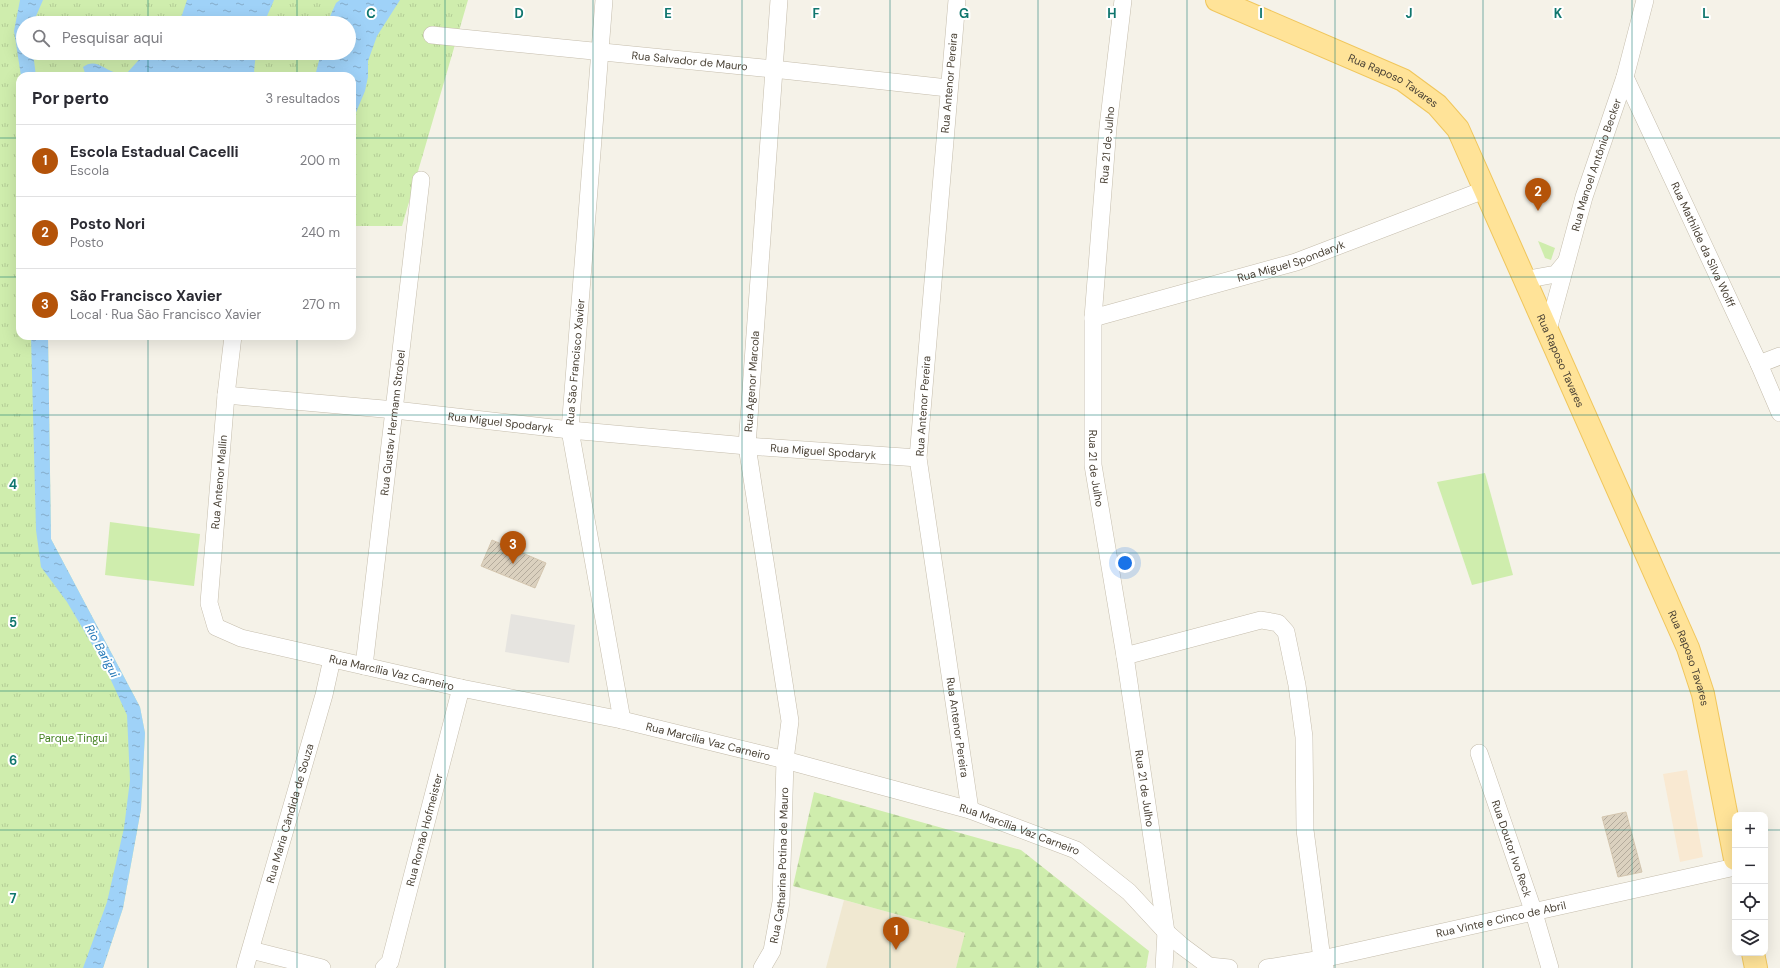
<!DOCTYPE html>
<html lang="pt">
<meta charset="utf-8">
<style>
:root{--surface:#fff;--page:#f7f7f7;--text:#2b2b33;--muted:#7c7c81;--line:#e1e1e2;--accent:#b45309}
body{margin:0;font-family:"DM Sans",sans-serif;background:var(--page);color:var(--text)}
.controls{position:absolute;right:12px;bottom:12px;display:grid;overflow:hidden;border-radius:8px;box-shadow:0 4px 16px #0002}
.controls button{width:36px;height:36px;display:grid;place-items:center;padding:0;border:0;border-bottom:1px solid var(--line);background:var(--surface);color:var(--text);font:20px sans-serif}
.you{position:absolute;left:1125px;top:563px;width:14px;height:14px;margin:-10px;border:3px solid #fff;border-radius:50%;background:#1a73e8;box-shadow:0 0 0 6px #1a73e833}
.badge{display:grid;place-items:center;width:26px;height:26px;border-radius:50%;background:var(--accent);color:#fff;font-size:13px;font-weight:700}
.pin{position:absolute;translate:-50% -33px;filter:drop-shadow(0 1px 2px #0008)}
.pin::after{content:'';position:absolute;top:21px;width:14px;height:12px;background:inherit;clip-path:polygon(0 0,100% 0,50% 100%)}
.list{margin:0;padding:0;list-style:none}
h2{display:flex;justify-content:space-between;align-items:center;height:52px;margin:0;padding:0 16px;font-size:17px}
h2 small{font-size:13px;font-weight:400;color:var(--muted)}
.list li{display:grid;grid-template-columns:26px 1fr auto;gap:12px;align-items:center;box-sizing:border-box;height:72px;padding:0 16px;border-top:1px solid var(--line)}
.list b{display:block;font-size:15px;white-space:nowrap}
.list p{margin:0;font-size:13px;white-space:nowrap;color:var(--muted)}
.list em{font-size:13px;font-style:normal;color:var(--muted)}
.icon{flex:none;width:22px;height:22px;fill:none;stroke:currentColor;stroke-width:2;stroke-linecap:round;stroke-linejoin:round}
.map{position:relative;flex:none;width:1780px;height:968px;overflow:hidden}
.search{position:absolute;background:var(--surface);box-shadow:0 4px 16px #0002;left:16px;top:16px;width:340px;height:44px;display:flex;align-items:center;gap:10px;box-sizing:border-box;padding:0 14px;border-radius:22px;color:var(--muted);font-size:15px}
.panel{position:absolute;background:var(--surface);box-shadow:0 4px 16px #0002;left:16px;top:72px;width:340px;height:268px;border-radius:12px}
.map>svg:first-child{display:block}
.commercial{fill:#f9e9d2}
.education{fill:#f0e8d1}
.grass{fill:#cfedad}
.forest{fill:url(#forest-firs)}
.park{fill:url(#park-tufts);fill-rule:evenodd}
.parking{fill:#e6e4e0}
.water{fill:url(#water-ripples)}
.building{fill:url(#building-hatch);stroke:#d4c6af}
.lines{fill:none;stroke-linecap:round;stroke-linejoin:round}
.minor-casing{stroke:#c5bdac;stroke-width:18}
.major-casing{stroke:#f0c65c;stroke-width:24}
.minor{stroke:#fff;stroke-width:17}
.major{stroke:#ffe398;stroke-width:22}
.grid{fill:none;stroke:#0f766e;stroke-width:1;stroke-opacity:0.55}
.labels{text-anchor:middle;stroke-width:4;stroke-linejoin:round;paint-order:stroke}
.street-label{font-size:11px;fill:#4a4236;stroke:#fff}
.park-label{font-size:11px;fill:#458222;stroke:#fff}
.water-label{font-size:12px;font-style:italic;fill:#2277b8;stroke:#fff}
.grid-label{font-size:13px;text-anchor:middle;font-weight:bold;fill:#0f766e;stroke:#fff;stroke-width:4;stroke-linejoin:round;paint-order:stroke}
</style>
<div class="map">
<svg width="1780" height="968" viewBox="0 0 1780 968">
<defs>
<pattern id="forest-firs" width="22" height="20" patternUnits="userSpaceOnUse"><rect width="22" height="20" fill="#cfedad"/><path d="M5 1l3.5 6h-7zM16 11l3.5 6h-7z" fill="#b3cc95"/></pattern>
<pattern id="park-tufts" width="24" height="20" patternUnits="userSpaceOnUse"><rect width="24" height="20" fill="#cfedad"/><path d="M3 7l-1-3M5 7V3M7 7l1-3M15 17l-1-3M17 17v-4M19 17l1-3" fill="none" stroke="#b3cc95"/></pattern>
<pattern id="water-ripples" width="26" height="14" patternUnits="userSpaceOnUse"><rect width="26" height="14" fill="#9fd2f8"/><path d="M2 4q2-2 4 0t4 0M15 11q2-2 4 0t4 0" fill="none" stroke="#84acca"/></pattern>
<pattern id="building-hatch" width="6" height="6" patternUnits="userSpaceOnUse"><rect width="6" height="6" fill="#dbd1bf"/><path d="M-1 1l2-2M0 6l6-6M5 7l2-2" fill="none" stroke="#b4ab9c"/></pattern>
</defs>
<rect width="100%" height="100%" fill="#f5f2e8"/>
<polygon class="commercial" points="1687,770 1703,857 1680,862 1663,774"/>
<polygon class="education" points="844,900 966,933 956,968 826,968"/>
<g class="grass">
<polygon points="1538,241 1555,248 1551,260 1545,258"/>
<polygon points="1485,473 1513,575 1472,585 1437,482"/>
<polygon points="110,522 200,534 194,586 105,575"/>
</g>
<polygon class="forest" points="814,792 1021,850 1149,951 1146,968 956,968 965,933 793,886"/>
<path class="park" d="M0 0H468L402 226H352V76H20V336H48L51 539 140 707 145 733 141 809 123 908 103 968H0ZM23 23H349V53H23Z"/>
<polygon class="parking" points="511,614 575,625 569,663 505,652"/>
<g class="water">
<polygon points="20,0 43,0 33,23 23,23 23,53 33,53 36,76 21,76 14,31"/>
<polygon points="187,0 274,0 264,23 176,23 182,15"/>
<polygon points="340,0 400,0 377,36 368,61 368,77 365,91 352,122 352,76 315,76 321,53 349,53 349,23 327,23 336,3"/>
<path d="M145 53H256L254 71 257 76H86L83 67C96 57 105 71 118 73 120 74 124 73 127 73Z"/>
<polygon points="31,336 48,336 51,539 140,707 145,733 141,809 123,908 103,968 83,968 107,902 124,828 130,780 127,715 103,663 67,602 41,567 36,530"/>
</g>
<g class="building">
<polygon points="492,540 546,563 535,588 481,566"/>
<polygon points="1626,812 1642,872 1618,877 1602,817"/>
</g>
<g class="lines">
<g class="minor-casing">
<g id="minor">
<polyline points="604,0 570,430 622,720"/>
<path id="s1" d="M957 0 918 458 970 810"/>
<path id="s2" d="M1123 0 1108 127 1093 318V465L1125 656 1166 932 1164 968"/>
<path id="s3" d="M432 35 773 69 948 88"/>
<path id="s4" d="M1625 77 1759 364 1780 413"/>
<polyline points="1524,280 1556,274 1566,262"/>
<path id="s5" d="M1093 318 1296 262 1484 190"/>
<path id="s6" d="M1548 330 1584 197 1625 77 1645 0"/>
<path id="s7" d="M233 336 226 395 209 603 216 627 241 638 461 688 622 720 785 760 970 810 1076 850 1129 892 1166 932 1182 946 1209 966 1229 968"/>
<polyline points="1759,364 1780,356"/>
<path id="s8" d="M226 395 395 410 570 430 747 446 918 458"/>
<polyline points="1125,656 1261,620 1278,623 1286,632 1297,685 1304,737 1305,830 1322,959 1325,968"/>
<path id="s9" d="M364 666 421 180"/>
<path id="s10" d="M1479 753 1534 913 1550 968"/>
<polyline points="251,950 322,968"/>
<path id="s11" d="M245 968 324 695 332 659"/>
<path id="s12" d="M384 968 390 962 461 688"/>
<path id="s13" d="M762 968 772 951 781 902 785 760 790 721 747 446 779 0"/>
<path id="s14" d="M1267 968 1322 959 1735 867"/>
</g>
</g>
<g class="major-casing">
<g id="major">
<path id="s15" d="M1217 0 1403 80 1437 105 1458 129 1688 648 1703 694 1735 859"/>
<polyline points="1753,953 1756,968"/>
</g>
</g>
<use href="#minor" class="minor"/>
<use href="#major" class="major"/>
</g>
<path class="grid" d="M148 0V23M297 0V23M445 0V968M593 0V968M742 0V968M890 0V968M1038 0V968M1187 0V968M1335 0V968M1483 0V968M1632 0V968M148 53V76M297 53V76M0 138H20M352 138H1780M0 277H20M352 277H1780M148 336V968M297 336V968M0 415H1780M0 553H1780M0 691H1780M0 830H1735M1765 830H1780"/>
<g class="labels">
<g class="street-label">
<text dy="4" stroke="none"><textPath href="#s3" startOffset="259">Rua Salvador de Mauro</textPath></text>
<text dy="4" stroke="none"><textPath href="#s15" startOffset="194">Rua Raposo Tavares</textPath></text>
<text transform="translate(949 83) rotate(-85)" y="4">Rua Antenor Pereira</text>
<text transform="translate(1107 145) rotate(-85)" y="4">Rua 21 de Julho</text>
<text dy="4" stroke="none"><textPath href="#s6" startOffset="172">Rua Manoel Antônio Becker</textPath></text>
<text dy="4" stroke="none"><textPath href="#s4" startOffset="185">Rua Mathilde da Silva Wolff</textPath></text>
<text dy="4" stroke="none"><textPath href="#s5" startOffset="206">Rua Miguel Spondaryk</textPath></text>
<text dy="4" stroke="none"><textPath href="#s15" startOffset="530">Rua Raposo Tavares</textPath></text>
<text transform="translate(575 362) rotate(-85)" y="4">Rua São Francisco Xavier</text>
<text dy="4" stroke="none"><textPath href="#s13" startOffset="594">Rua Agenor Marcola</textPath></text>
<text transform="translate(923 406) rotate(-86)" y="4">Rua Antenor Pereira</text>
<text dy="4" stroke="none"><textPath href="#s8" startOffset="276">Rua Miguel Spodaryk</textPath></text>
<text dy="4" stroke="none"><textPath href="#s9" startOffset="245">Rua Gustav Hermann Strobel</textPath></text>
<text dy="4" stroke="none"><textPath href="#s8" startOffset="600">Rua Miguel Spodaryk</textPath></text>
<text dy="4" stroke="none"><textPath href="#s2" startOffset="470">Rua 21 de Julho</textPath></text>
<text transform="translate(219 482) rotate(-85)" y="4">Rua Antenor Mallin</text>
<text dy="4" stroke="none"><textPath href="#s15" startOffset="854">Rua Raposo Tavares</textPath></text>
<text dy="4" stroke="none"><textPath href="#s7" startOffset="475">Rua Marcília Vaz Carneiro</textPath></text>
<text dy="4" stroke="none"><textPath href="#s1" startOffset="732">Rua Antenor Pereira</textPath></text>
<text dy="4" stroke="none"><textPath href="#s7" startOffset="799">Rua Marcília Vaz Carneiro</textPath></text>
<text dy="4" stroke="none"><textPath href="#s2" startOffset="794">Rua 21 de Julho</textPath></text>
<text dy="4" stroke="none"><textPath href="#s11" startOffset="161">Rua Maria Cândida de Souza</textPath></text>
<text dy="4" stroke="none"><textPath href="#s12" startOffset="145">Rua Romão Hofmeister</textPath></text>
<text dy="4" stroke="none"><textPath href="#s7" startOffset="1123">Rua Marcília Vaz Carneiro</textPath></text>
<text dy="4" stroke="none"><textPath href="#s10" startOffset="101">Rua Doutor Ivo Reck</textPath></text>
<text dy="4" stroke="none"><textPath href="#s13" startOffset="106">Rua Catharina Potina de Mauro</textPath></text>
<text dy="4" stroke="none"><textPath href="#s14" startOffset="239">Rua Vinte e Cinco de Abril</textPath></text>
</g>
<g class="park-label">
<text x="73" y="742">Parque Tingui</text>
</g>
<g class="water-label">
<text transform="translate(102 651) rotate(62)" y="4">Rio Barigui</text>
</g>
</g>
<g class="grid-label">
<text x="371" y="18">C</text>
<text x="519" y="18">D</text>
<text x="668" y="18">E</text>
<text x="816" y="18">F</text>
<text x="964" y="18">G</text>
<text x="1112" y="18">H</text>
<text x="1261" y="18">I</text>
<text x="1409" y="18">J</text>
<text x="1558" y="18">K</text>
<text x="1706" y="18">L</text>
<text x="13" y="489">4</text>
<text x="13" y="627">5</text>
<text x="13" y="765">6</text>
<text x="13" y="903">7</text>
</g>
</svg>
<div class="controls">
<button>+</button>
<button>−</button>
<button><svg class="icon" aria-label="locate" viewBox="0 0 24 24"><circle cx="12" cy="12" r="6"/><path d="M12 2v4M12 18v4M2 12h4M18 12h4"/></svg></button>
<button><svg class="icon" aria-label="layers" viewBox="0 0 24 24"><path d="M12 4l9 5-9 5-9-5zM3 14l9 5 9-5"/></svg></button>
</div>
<div class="you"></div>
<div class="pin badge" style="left:896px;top:950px">1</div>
<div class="pin badge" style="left:1538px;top:211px">2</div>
<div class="pin badge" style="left:513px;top:564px">3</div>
<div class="search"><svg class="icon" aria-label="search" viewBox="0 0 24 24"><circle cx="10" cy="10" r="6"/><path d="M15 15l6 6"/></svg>Pesquisar aqui</div>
<section class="panel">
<h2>Por perto<small>3 resultados</small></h2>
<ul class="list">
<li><span class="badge">1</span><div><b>Escola Estadual Cacelli</b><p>Escola</p></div><em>200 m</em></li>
<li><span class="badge">2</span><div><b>Posto Nori</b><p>Posto</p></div><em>240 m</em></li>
<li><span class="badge">3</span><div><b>São Francisco Xavier</b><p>Local · Rua São Francisco Xavier</p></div><em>270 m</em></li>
</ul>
</section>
</div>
